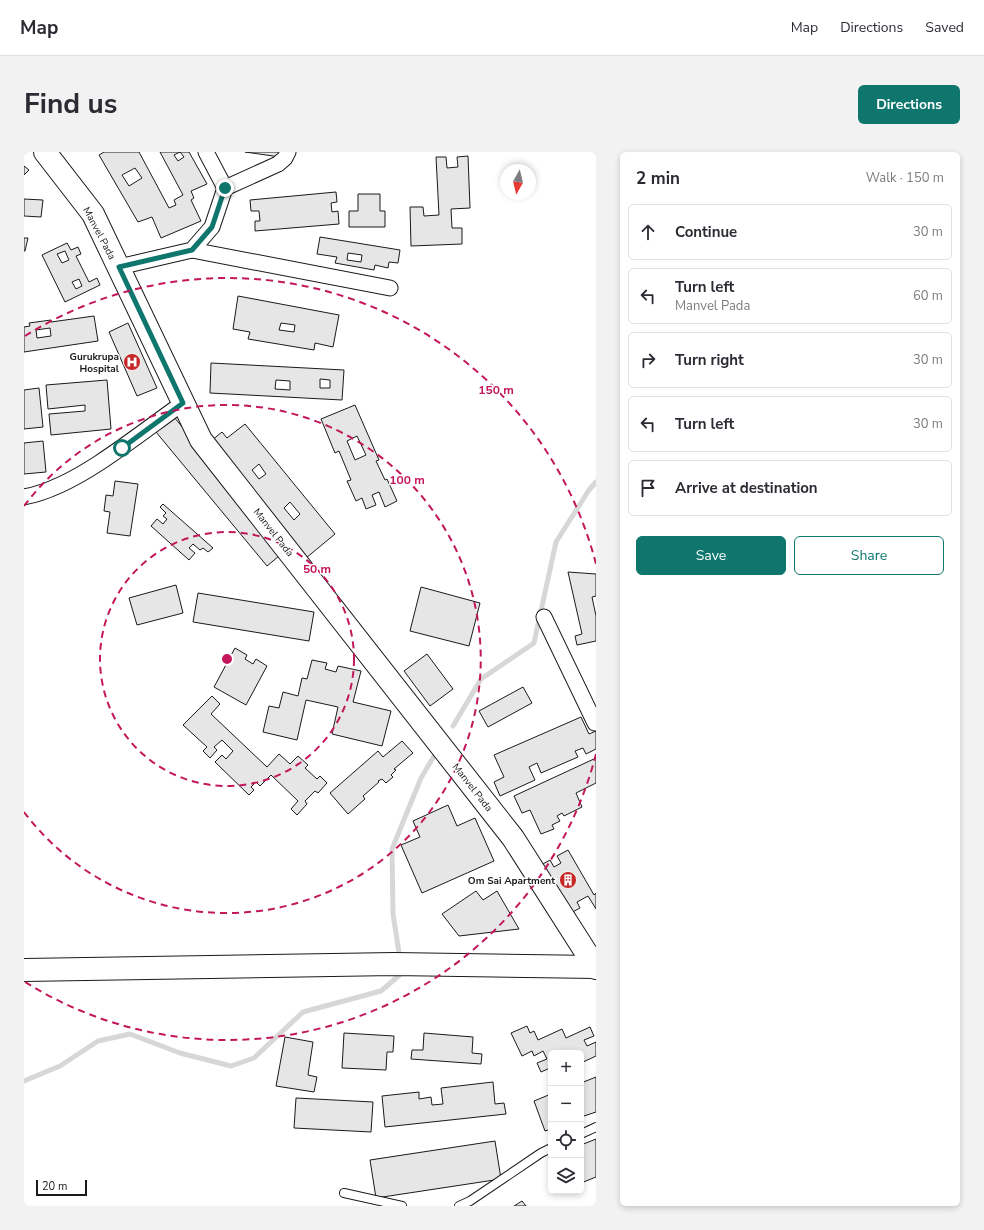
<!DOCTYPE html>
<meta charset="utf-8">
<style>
:root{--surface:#fff;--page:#f2f2f3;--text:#2b2b33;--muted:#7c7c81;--line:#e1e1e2;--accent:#0f766e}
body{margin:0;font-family:"Nunito Sans",sans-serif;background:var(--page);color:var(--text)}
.controls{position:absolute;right:12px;bottom:12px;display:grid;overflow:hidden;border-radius:6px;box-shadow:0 2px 6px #0003}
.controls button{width:36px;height:36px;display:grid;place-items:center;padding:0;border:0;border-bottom:1px solid var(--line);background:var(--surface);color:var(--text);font:20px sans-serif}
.compass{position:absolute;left:476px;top:12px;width:36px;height:36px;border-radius:50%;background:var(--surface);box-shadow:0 2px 6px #0003;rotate:188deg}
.scale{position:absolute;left:12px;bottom:10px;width:51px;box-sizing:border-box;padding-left:4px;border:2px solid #1a1a1a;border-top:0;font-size:11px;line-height:14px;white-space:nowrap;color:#1a1a1a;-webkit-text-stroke:3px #fff;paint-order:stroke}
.stop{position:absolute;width:12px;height:12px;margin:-9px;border:3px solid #0f766e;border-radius:50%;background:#fff}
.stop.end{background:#0f766e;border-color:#fff;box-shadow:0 1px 4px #0008}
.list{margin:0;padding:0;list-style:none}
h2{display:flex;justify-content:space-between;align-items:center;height:52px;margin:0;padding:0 16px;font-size:17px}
h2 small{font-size:13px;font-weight:400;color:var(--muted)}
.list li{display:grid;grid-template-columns:26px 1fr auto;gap:12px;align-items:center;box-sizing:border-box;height:56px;margin:0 8px 8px;padding:0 8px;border:1px solid var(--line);border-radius:6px}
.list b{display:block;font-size:15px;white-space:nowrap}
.list p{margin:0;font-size:13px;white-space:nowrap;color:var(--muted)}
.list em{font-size:13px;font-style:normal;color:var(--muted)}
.actions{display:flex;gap:8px;padding:12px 16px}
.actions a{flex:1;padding:9px 0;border:1px solid var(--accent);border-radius:6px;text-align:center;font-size:14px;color:var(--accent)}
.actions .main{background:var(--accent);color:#fff}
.icon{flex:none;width:22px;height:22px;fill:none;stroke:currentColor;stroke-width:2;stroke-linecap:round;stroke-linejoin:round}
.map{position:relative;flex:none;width:572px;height:1054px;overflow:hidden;border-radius:6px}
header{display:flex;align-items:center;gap:24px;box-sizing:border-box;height:56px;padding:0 20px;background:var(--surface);border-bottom:1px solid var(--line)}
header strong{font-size:19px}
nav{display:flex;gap:22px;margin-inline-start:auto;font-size:14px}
.intro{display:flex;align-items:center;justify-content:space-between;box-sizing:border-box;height:96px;padding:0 24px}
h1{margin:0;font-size:28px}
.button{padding:10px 18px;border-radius:6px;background:var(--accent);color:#fff;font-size:14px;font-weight:700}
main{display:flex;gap:24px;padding:0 24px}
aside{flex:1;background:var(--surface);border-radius:6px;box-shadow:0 2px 6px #0003}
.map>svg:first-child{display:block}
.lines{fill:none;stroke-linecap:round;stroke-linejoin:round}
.stream{stroke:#d7d7d7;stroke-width:5}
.building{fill:#e6e6e6;stroke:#1a1a1a;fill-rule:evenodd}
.lane-casing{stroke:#1a1a1a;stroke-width:10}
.street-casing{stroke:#1a1a1a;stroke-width:17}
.secondary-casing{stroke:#1a1a1a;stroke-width:24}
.lane{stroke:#fff;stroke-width:8}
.street{stroke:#fff;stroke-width:15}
.secondary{stroke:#fff;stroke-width:22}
.route{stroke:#0f766e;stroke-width:5}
.ring{fill:none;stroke:#c2185b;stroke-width:2;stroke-dasharray:7 5}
.labels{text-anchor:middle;stroke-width:3;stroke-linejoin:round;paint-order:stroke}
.street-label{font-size:10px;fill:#1a1a1a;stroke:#fff}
.poi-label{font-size:10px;font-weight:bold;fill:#1a1a1a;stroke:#fff;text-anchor:end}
.centre{fill:#c2185b;stroke:#fff;stroke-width:2}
.ring-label{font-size:12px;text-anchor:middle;font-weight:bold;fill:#c2185b;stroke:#fff;stroke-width:3;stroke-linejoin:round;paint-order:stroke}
</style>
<header>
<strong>Map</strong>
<nav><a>Map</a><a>Directions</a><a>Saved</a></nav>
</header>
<div class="intro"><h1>Find us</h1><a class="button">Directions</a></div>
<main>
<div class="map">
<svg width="572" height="1054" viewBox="0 0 572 1054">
<rect width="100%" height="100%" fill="#fff"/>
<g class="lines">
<g class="stream">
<polyline points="429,574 457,527 510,491 532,390 565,338 572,330"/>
<polyline points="376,807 369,762 368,697 397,626 410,604"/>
<polyline points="0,929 36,914 74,889 106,882 156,901 207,914 230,906 279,860 357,839 378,821 378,819"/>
</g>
</g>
<g class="building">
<path d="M80 0H115L145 56 152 53 150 48 159 43 136 0H156L150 3 154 9 160 5 156 0H165L183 32 167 39 170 46 167 48 177 69 137 86 128 65 114 70 75 3ZM111 16 118 26 105 34 98 23Z"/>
<polygon points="221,0 257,0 256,5"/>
<polygon points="444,4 446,56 427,57 428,76 438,76 438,92 387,94 386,55 399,55 400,64 415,63 412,5 422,5 423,16 434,15 433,5"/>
<polygon points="0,14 5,18 0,23"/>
<polygon points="312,40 313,50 307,51 308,60 314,59 315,72 231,79 231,69 236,69 235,59 227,59 226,48"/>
<polygon points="334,42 356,42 356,59 361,59 361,75 325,75 325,59 334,59"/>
<polygon points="0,47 19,48 17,65 0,64"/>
<path d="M296 85 376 98 374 111 365 110 364 116 351 113 350 118 311 111 313 105 293 102ZM324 101 338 103 337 110 323 108Z"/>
<polygon points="0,86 4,86 1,99 0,99"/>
<path d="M43 91 47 98 54 95 57 102 52 104 65 130 73 126 76 133 41 150 18 103ZM41 99 45 108 38 111 33 102ZM55 127 58 134 52 137 48 130Z"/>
<path d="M214 144 315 163 309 195 291 191 290 198 224 187 226 180 209 177ZM257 171 271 173 270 180 255 178Z"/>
<path d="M70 164 74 189 0 200V175L6 174 5 171 27 168V170ZM26 176 27 184 13 186 12 178Z"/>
<polygon points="104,171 133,236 113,244 85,180"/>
<path d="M187 211 320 218 318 248 186 241ZM296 227 306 228V236H296ZM252 228 266 229V238L251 237Z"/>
<polygon points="83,228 87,277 27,283 25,262 61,259 61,253 24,257 22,233"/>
<polygon points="15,236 19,275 0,277 0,238"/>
<path d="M331 253 355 308 352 309 361 328 363 327 373 349 361 355 355 340 348 343 352 353 342 357 338 346 332 349 323 329 327 328 315 299 311 301 297 267ZM333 284 342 303 331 308 323 289Z"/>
<polygon points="150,265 261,399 243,414 132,280"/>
<path d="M221 272 311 382 282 406 187 289 198 280 203 286ZM235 312 242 322 235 327 228 318ZM266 350 276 362 270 368 260 356Z"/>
<polygon points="19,289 22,320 0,322 0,291"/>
<polygon points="91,329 114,332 106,384 83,381 86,360 80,359 82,343 89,344"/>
<polygon points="139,352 189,396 184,400 179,396 176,398 169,392 165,396 171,401 165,408 127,374 133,367 139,372 143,367 139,364 142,361 136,355"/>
<polygon points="544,420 572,422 572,444 568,445 572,464 572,489 553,493 551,484 558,482"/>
<polygon points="152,433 159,461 113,473 105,446"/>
<polygon points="397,435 456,451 445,494 386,479"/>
<polygon points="174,441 290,460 285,489 169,470"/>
<polygon points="211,496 223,503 221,507 229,512 232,507 243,514 222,553 190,535"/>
<polygon points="403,502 429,537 406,554 380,519"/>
<polygon points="288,508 303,511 301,517 312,520 314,514 337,519 329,550 367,559 358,594 308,582 314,555 282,548 273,588 239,580 245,554 255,556 259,540 274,544 278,526 283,527"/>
<polygon points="499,535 508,551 464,575 455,559"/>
<polygon points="188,544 196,552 187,562 243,615 255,602 266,612 274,604 284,613 281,616 293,627 296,624 303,631 294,641 291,639 281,649 283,652 273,663 267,657 274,649 247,623 236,634 232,630 227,635 230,638 225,643 191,610 198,603 202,607 209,599 198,588 190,595 193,598 186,606 179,599 183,595 159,573"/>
<polygon points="557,565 565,582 572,579 572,597 562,602 559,596 551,599 554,605 517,621 513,611 505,615 511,628 476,644 470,630 480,625 470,603"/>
<polygon points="378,589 389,601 370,617 372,618 367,623 369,625 362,631 358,627 354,629 355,630 339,644 341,647 324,662 306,641 354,599 359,605"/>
<polygon points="572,606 572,631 552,641 558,655 540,664 538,661 533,664 536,669 528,673 530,677 517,682 506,658 498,661 490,644"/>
<polygon points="424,653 433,674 451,666 470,709 398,741 377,693 396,685 389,669"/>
<polygon points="544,698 570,743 572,741 572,757 564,744 553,750 556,756 545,762 517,713 526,708 530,715 537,711 533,704"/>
<polygon points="452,739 459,748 473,739 495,777 435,784 418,762"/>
<polygon points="503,874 506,881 510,879 514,888 538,877 542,886 566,875 570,884 560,888 563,894 572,890 572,904 557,911 557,901 527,901 527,917 526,916 517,920 513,911 523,907 519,899 510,904 508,899 498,904 487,881"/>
<polygon points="320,881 370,884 369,900 363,900 362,918 318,916"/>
<polygon points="400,881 449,885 448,901 458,902 457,912 387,907 388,898 399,898"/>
<polygon points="261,885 289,890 284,923 293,925 290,940 252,934"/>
<polygon points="572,925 572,960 557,965 557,931"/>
<polygon points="469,930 471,952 480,951 482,962 361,975 358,944 395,940 395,947 407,945 408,953 419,952 417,936"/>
<polygon points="527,942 527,977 521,979 510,949"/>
<polygon points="272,946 349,950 347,980 270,976"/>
<polygon points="572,987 572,1025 557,1031 557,993"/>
<polygon points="471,989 477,1027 352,1046 346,1008"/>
<polygon points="498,1049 502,1054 490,1054"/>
</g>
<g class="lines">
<g class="lane-casing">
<g id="lane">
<polyline points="557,982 572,975"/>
<polyline points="320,1041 378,1054"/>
<polyline points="435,1054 446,1049 517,1001 527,996"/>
</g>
</g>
<g class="street-casing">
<g id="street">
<polyline points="182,0 201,36"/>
<polyline points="168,98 366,136"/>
<polyline points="95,115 168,98 188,75 201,36 254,12 261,6 264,0"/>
<path d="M0 345C27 340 52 326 75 311 104 292 131 271 159 251"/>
<polyline points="520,465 571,571 572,571"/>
</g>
</g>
<g class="secondary-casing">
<g id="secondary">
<polyline points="21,0 69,62 177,288 489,686 572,816"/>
<polyline points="0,818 370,812 572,815"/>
</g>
</g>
<use href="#lane" class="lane"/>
<use href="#street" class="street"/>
<use href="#secondary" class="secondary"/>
</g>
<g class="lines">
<polyline class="route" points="98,296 159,251 95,115 168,98 188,75 201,36"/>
</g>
<g class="ring">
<circle cx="203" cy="507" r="127"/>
<path d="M0 354A254 254 0 1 1 0 660"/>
<path d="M572 602A381 381 0 0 1 1 830M1 184A381 381 0 0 1 572 412"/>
</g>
<defs>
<g id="hospital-disc" transform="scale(0.9)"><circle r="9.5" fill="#c62828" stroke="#fff"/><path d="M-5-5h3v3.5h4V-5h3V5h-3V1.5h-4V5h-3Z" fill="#fff"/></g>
<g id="building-disc" transform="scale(0.9)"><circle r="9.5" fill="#c62828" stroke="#fff"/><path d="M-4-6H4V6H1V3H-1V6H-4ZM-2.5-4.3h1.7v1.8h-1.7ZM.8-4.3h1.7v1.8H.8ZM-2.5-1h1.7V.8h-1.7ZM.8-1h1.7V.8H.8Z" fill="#fff"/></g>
</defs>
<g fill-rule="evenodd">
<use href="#hospital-disc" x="108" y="210"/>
<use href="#building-disc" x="544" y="728"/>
</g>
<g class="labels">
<g class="street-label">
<text transform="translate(76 81) rotate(62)" y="4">Manvel Pada</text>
<text transform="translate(250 380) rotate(52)" y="4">Manvel Pada</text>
<text transform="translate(449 635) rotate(52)" y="4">Manvel Pada</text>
</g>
<g class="poi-label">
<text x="95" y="208">Gurukrupa<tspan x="95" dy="12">Hospital</tspan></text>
<text x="531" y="732">Om Sai Apartment</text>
</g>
</g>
<circle cx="203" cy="507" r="6" class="centre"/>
<g class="ring-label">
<text x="472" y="242">150 m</text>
<text x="383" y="332">100 m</text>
<text x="293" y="421">50 m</text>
</g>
</svg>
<div class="controls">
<button>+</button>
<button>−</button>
<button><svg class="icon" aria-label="locate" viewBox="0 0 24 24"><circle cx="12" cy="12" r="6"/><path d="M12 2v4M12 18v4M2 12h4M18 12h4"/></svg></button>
<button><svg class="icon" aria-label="layers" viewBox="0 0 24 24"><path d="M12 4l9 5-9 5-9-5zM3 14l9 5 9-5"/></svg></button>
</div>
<svg class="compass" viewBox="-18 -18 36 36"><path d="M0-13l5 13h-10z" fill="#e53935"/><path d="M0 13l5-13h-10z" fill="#7c7c81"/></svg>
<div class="scale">20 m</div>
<div class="stop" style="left:98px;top:296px"></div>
<div class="stop end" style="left:201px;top:36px"></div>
</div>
<aside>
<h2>2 min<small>Walk · 150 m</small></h2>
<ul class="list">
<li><svg class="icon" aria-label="ahead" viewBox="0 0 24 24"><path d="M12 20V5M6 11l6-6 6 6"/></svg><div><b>Continue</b></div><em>30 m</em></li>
<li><svg class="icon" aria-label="left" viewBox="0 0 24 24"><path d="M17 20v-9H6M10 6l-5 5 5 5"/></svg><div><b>Turn left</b><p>Manvel Pada</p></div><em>60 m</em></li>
<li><svg class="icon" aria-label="right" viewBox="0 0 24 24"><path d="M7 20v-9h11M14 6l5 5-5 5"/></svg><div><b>Turn right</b></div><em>30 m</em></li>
<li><svg class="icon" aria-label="left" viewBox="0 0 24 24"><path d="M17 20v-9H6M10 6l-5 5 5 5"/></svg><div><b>Turn left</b></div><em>30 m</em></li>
<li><svg class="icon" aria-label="arrive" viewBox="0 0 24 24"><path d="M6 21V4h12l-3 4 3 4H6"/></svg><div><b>Arrive at destination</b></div></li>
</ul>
<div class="actions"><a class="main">Save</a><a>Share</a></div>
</aside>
</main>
